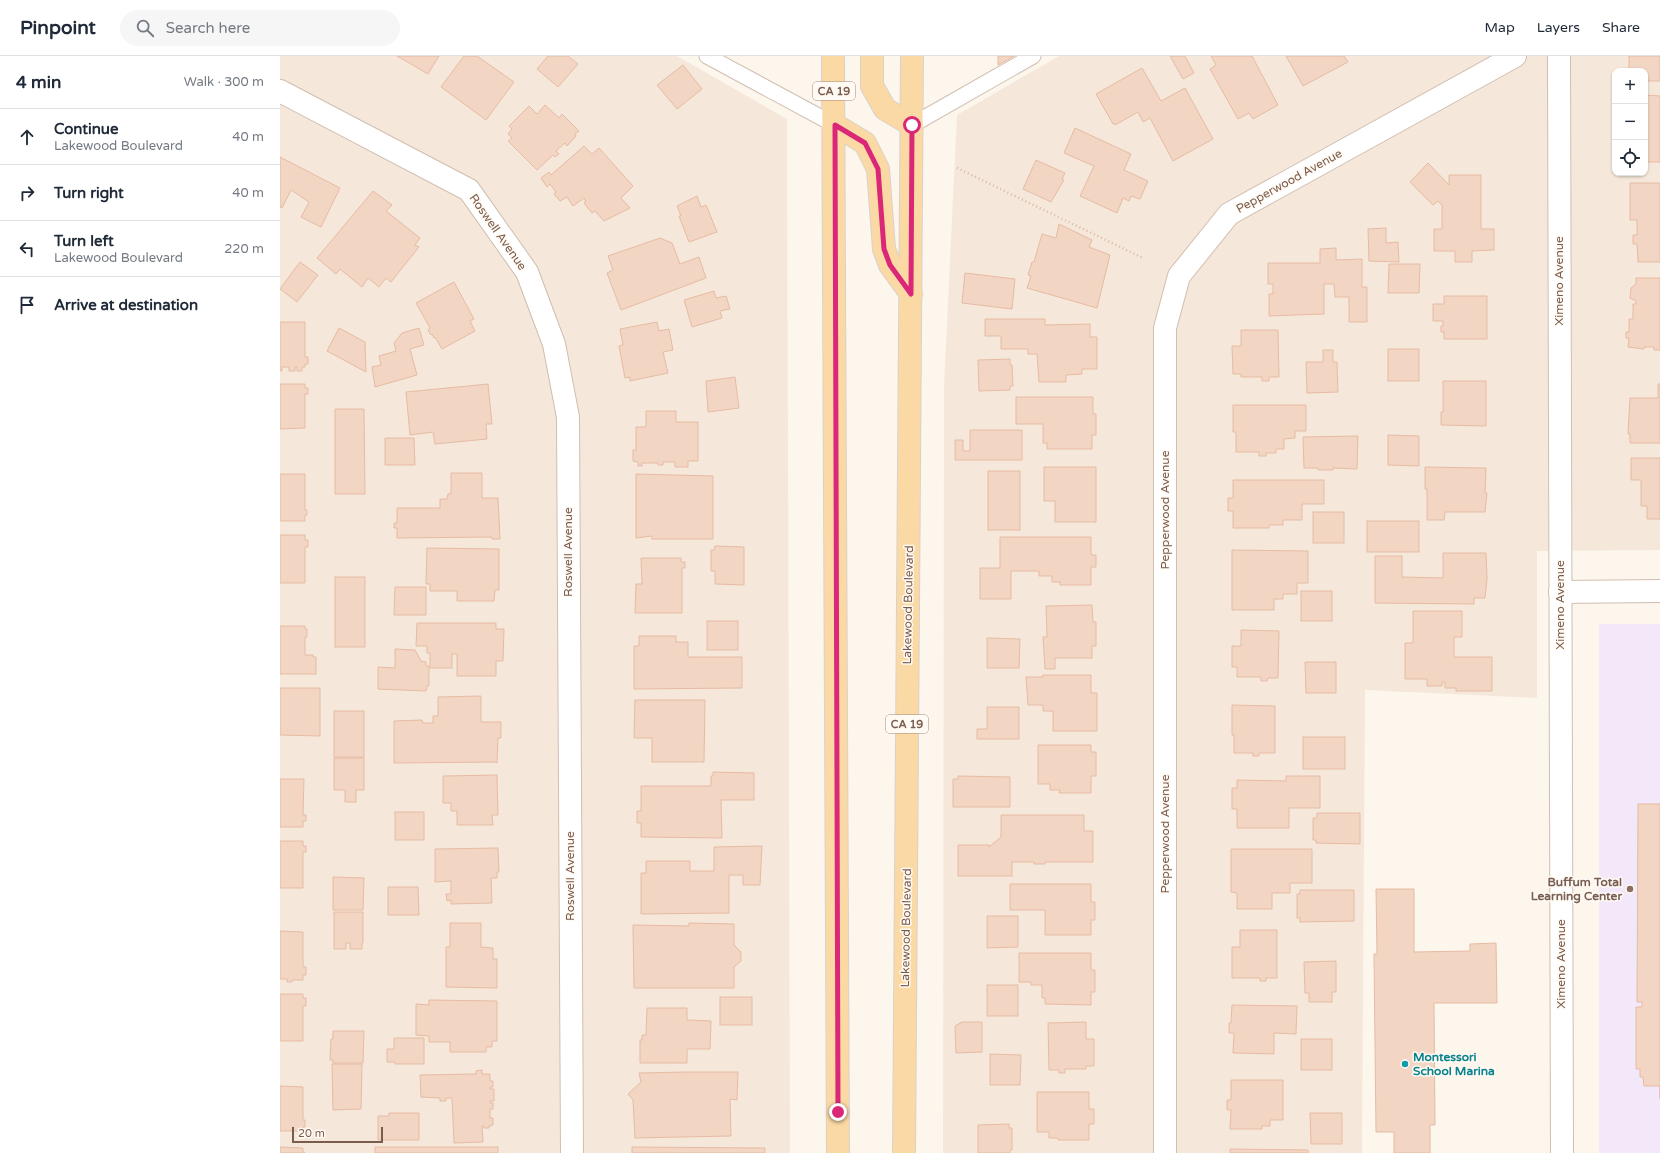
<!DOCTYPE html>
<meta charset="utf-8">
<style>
:root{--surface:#fff;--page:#f6f6f7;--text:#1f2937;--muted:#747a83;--line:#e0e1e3}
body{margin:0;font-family:"Varela Round",sans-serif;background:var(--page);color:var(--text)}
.controls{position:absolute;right:12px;top:12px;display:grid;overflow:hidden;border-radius:8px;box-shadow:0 1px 3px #0004}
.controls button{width:36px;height:36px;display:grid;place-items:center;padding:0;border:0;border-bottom:1px solid var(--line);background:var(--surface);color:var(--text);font:20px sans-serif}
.scale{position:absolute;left:12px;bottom:10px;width:91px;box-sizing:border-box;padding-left:4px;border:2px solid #7a5c4d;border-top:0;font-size:11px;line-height:14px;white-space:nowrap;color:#7a5c4d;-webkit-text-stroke:3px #fffaf3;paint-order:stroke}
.stop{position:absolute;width:12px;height:12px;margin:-9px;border:3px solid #db2777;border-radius:50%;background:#fff}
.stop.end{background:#db2777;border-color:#fff;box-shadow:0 1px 4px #0008}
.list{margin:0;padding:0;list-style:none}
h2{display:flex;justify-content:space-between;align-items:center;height:52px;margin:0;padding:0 16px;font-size:17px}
h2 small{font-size:13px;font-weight:400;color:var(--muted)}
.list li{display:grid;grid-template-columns:26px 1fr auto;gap:12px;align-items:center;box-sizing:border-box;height:56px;padding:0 16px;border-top:1px solid var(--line)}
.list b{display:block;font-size:15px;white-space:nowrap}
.list p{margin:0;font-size:13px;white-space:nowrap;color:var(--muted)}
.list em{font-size:13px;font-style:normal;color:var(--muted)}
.icon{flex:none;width:22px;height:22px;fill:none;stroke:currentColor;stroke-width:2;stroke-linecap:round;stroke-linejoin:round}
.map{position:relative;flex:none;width:1380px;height:1097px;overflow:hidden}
header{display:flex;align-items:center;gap:24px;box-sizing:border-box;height:56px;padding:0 20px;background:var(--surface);border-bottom:1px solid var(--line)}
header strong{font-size:19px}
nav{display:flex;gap:22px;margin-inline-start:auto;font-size:14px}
.search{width:280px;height:36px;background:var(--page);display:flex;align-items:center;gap:10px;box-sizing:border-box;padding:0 14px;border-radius:22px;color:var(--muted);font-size:15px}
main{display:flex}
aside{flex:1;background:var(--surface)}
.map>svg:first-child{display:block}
.residential{fill:#f5e8da;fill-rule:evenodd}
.education{fill:#f3e8fa}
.building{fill:#f3d5c3;stroke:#e6bba3}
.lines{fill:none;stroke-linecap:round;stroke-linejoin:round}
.lane-casing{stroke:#d1beb0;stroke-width:17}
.street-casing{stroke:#d1beb0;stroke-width:24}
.primary-casing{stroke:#dad1cd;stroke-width:24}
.path{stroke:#d9b8a5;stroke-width:2.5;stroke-dasharray:1 3;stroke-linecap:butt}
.lane{stroke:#fff;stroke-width:15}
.street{stroke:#fff;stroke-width:22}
.primary{stroke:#fbd9a5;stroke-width:22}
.route{stroke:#db2777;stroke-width:5}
.education-dot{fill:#8d6e63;stroke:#fffaf3;stroke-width:1.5}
.culture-dot{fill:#0f9aa8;stroke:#fffaf3;stroke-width:1.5}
.labels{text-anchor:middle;stroke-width:3;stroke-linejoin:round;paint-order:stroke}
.shield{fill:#fffaf3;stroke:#a28b7f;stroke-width:1}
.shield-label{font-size:11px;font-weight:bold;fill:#7a5c4d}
.street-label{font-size:12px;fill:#7a5c4d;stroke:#fffaf3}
.education-label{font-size:12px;font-weight:bold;fill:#785e54;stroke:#fffaf3;text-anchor:end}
.culture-label{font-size:12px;font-weight:bold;fill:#0d838f;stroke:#fffaf3;text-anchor:start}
</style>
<header>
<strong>Pinpoint</strong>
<div class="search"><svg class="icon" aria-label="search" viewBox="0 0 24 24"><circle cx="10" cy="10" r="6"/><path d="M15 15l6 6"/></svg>Search here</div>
<nav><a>Map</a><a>Layers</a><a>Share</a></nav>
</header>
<main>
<aside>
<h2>4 min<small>Walk · 300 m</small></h2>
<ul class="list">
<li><svg class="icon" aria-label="ahead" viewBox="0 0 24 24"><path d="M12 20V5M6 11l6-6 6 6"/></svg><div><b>Continue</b><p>Lakewood Boulevard</p></div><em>40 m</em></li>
<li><svg class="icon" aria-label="right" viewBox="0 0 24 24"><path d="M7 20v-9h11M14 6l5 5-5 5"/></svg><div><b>Turn right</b></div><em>40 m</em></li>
<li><svg class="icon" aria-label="left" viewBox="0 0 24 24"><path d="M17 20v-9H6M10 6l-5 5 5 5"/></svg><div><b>Turn left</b><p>Lakewood Boulevard</p></div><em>220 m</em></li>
<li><svg class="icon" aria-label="arrive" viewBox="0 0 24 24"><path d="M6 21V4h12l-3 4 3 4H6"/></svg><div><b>Arrive at destination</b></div></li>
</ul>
</aside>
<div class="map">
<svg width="1380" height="1097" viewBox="0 0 1380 1097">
<rect width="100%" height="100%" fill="#fdf6ec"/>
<g class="residential">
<polygon points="0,0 397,0 507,63 510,1097 0,1097"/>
<path d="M779 0H1380V494L1257 495V642L1085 634 1082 1097H663L664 330 677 59ZM1335 15H1365V117H1335Z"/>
</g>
<rect class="education" x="1319" y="568" width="61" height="529"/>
<g class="building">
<polygon points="117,0 159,0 148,18"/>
<polygon points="184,0 197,0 234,26 206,64 161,31"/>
<polygon points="268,0 288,0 298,8 278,31 257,13"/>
<polygon points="718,0 734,0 718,9"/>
<polygon points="890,0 905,0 914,17 903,23"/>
<polygon points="931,0 972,0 998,49 973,63 969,57 958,63 930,13 936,9"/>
<polygon points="1006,0 1064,0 1068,6 1023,30"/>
<polygon points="1349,0 1380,0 1380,25 1365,25 1365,15 1349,15"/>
<polygon points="403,9 422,33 397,53 377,29"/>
<polygon points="862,12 881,45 905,32 933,83 893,105 870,62 863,66 858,56 835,69 834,67 833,68 816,38"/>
<polygon points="1365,39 1380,40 1380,106 1365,106"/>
<polygon points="265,49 279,62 282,58 299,75 295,78 296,80 287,90 285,87 276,95 279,98 275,101 273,99 257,114 228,85 232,82 228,78 232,73 229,70 249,50 257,58"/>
<polygon points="795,72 851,98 844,114 868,125 860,143 851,140 849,145 843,142 837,157 800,140 814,110 784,97"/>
<polygon points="304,90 312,98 319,92 353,130 341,142 350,152 324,165 315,155 312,157 304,147 306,146 304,142 293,150 287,141 280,145 274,138 276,136 270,128 267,131 261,122 269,116 271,119"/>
<polygon points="0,101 60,132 41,171 21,161 29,146 11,134 2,152 0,151"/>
<polygon points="756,104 785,117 782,123 784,124 771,146 743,133"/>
<polygon points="1148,107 1169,129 1169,119 1201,119 1201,173 1214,173 1214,194 1192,195 1192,206 1175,206 1175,195 1154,195 1154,173 1162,173 1162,149 1158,145 1153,149 1130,126"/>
<polygon points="1350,127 1380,127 1380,206 1358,206 1357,188 1353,188 1353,179 1357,179 1357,164 1350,164"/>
<polygon points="93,135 112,149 106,155 140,182 135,189 139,191 111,226 106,222 99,231 88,222 82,231 60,213 56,218 37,202"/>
<polygon points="417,140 421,151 426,149 437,176 409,186 399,160 401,160 397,150"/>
<polygon points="779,168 812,184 809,191 830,199 817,252 747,232 751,220 748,219 752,206 754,206 762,178 776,182"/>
<polygon points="1106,172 1106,187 1118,186 1119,206 1089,205 1088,173"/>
<polygon points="380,182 392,187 400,208 419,201 426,222 341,254 327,217 333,214 328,200"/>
<polygon points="1056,192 1056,204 1082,203 1082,231 1087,231 1087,266 1069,266 1069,241 1055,241 1054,228 1044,228 1044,258 989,260 989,238 993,238 993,228 988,228 988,207 1040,207 1040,193"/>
<polygon points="20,206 38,219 17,246 0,233"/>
<polygon points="1109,208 1140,208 1139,237 1108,237"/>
<polygon points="685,217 735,223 732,253 682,247"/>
<polygon points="1356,222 1380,222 1380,294 1374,294 1374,291 1364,291 1364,293 1348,291 1349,282 1346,282 1346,276 1349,276 1349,263 1353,263 1353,248 1356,248 1356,245 1350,242 1351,232 1356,228"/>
<polygon points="174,226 194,263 190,265 195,275 162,293 155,281 154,282 152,278 151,279 148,274 150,272 136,247"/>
<polygon points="434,235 436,242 446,240 450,253 440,255 442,262 412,271 404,244"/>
<polygon points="1164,240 1207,240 1207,283 1164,283 1164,276 1161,276 1161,270 1163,270 1163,265 1153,265 1153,248 1164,248"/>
<polygon points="705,263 765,263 765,269 810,268 810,281 817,281 817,313 802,313 802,318 786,319 786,326 759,326 757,298 748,298 748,293 721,293 721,280 705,280"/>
<polygon points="0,266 25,266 25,301 28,301 28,308 25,308 25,311 22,311 22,315 17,315 17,311 15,311 15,315 9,315 9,311 2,311 2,315 0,315"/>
<polygon points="377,266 379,275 389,273 393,294 383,296 388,317 350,325 350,321 345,322 339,290 343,289 340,273"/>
<polygon points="59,272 85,286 86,316 47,295"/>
<polygon points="139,272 144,289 130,293 137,319 95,331 92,311 101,309 99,300 116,295 114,287 122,277"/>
<polygon points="961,274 998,274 999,321 989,321 989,325 982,325 982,321 961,321 961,318 953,318 952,290 961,290"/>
<rect x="1108" y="293" width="31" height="32"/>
<polygon points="1043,294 1053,294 1053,306 1057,306 1058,336 1027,337 1026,306 1043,306"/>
<polygon points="730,303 730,309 732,309 733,330 730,330 730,334 699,335 698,304"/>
<polygon points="455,321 459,352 428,356 426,325"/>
<polygon points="1163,325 1206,325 1206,370 1161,369 1161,356 1163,356"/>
<polygon points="0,328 25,328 25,332 28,332 28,338 25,338 25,372 0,373"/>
<polygon points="208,328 212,368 206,368 207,383 155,388 153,376 130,379 126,336"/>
<polygon points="1378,328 1380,328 1380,387 1350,387 1350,378 1348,378 1350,342 1378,342"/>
<polygon points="736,341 813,341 813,358 816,358 816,379 812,379 812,393 767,393 767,387 763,387 763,368 736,368"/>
<polygon points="953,349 1026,349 1026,375 1015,375 1015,382 1004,383 1004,393 996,393 996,397 986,397 986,400 979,400 979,396 956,396 956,376 953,376"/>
<polygon points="55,353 84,353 85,438 55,438"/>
<polygon points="366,355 396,355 396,366 418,366 418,405 408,405 408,411 395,411 395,406 383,406 383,409 378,409 378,407 362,407 362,410 358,410 358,406 353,405 353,394 356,394 356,371 366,371"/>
<polygon points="690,374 742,374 742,404 675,404 675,384 683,384 683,395 690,395"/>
<polygon points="1108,379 1139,380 1139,410 1108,409"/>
<polygon points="1078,380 1077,413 1053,412 1053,414 1038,414 1038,412 1024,412 1023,381"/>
<polygon points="105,382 134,382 135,409 105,409"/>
<polygon points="1351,402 1380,402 1380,463 1367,463 1367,450 1361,450 1361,424 1351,424"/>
<polygon points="764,411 816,411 816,466 775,466 775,445 764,445"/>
<polygon points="1145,411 1206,412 1205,437 1207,437 1205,456 1165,456 1164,464 1147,464 1147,433 1145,433"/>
<rect x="708" y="415" width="32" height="59"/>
<polygon points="171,417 202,417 202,442 218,442 220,483 212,483 212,481 117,482 117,472 114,472 114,467 117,467 117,452 160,452 160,443 167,443 168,438 171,438"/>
<polygon points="0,418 25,418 25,454 27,454 27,459 25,459 25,465 0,465"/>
<polygon points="356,418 433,420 433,483 372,483 372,480 356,482"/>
<polygon points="953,424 1044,424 1044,448 1022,448 1022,464 1003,464 1003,469 989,469 989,472 953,472 953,455 948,455 948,442 953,442"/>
<rect x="1033" y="456" width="31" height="31"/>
<rect x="1087" y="465" width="52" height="31"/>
<polygon points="0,479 25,479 25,484 28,484 28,491 25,491 25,527 0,527"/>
<polygon points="720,481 811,481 811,499 816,499 816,511 811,511 811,529 780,529 780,526 772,526 772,520 759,520 759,515 731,515 731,543 700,543 700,512 720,512"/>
<polygon points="435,490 464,491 464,529 435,528 435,515 431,515 431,494 434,494"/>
<polygon points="147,492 219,493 219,534 215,534 214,545 177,545 177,535 150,535 150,528 146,528"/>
<polygon points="952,494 1028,495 1028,527 1017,527 1017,538 1003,538 1003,543 994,543 994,554 952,554"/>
<polygon points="1163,497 1206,497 1207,523 1205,542 1194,542 1194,548 1095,547 1095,500 1122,500 1122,521 1163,522"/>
<polygon points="361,502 401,502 401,506 405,506 405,512 402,512 402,557 355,557 356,528 362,528"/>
<rect x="55" y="521" width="30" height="70"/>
<polygon points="115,531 146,531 146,559 114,559"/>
<rect x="1021" y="535" width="31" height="30"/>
<polygon points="812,549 813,566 816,566 816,590 812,590 812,602 775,602 775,613 765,613 763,581 767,581 766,550"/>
<polygon points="1133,555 1182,555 1182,581 1174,581 1174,601 1212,601 1212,635 1176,635 1176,632 1165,632 1165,626 1162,626 1162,630 1147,630 1147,623 1125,623 1125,587 1133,587"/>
<rect x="427" y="565" width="31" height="29"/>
<polygon points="137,567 216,567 216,573 224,573 223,605 216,605 216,620 177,620 177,598 172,598 172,612 150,612 150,597 147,597 147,590 136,590"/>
<polygon points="0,570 25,570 25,573 27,573 27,581 25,581 25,599 33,599 33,601 36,601 36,618 0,618"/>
<polygon points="961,574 999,575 998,622 988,622 987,625 981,625 981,621 957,621 957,611 952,611 952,590 961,590"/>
<polygon points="359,580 396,580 396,586 408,586 408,601 462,601 462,632 354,633 354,590 359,590"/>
<polygon points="707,582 740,583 739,612 707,612"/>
<polygon points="115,593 135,594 141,605 146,606 146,610 149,610 149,630 147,630 146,635 98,633 98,611 115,612"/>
<polygon points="1025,606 1056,606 1056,637 1026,637"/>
<polygon points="763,619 811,619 811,637 817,637 817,675 773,675 773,655 763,655 763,649 748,649 746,621 763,621"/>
<polygon points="0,632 40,632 40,680 0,679"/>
<polygon points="201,640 201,666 221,666 221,682 218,682 217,707 214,706 114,707 114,665 142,664 143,667 153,667 153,660 158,660 158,641"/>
<polygon points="355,644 425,644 424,706 372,706 372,682 354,682"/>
<polygon points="952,649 995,650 995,697 979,697 979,700 973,700 973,697 954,697 954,679 952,679"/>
<polygon points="707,651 739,651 739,683 697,683 697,673 707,673"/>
<rect x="54" y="655" width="30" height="46"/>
<rect x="1023" y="681" width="42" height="32"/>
<polygon points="758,689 811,689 811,696 816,696 816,720 811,720 811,737 779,737 780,734 770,734 770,728 758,728"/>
<polygon points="54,702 84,702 84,734 76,734 76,746 65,746 65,734 54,734"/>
<polygon points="433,716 474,717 474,744 441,744 442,782 361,781 361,767 357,767 357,755 361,755 361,730 431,730 431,720 433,720"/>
<polygon points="217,719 218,759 212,759 213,769 177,769 177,755 171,755 171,747 163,747 163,720"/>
<polygon points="678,720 730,721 730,751 673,751 673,723 678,723"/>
<polygon points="1006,720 1040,720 1040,752 1009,752 1009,772 957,772 957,753 952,753 952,732 957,732 957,724 1006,725"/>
<polygon points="0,723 24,723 23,759 26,759 26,765 23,765 23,771 0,771"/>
<polygon points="1358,748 1380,748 1380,1043 1380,1030 1364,1030 1363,1021 1360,1021 1360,1013 1356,1013 1356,951 1362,951 1362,946 1357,946"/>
<rect x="115" y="756" width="29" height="28"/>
<polygon points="1037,757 1080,757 1080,788 1036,787 1036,784 1033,784 1033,762 1037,762"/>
<polygon points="721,759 804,759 804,775 813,775 813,806 765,806 765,808 754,808 754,806 732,806 732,820 678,820 678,789 709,789 709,791 721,781"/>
<polygon points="0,785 23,785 23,790 26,790 26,796 23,796 23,832 0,832"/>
<polygon points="482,790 480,829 463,829 463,819 449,819 449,857 361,858 361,817 366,817 366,805 410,805 410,815 434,815 434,791"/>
<polygon points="218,792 219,816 217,816 217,822 211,822 212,847 171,848 171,844 167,845 166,838 171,838 171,825 155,826 155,793"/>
<polygon points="951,793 1032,793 1032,827 1010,827 1010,837 992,837 992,853 957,853 957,837 951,836"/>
<polygon points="53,821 84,822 83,854 53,854"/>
<polygon points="730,828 811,828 811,846 815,846 815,864 811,864 811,879 765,879 765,854 730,854"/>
<polygon points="108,831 138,831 139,859 108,859"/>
<polygon points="1096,833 1134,833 1134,896 1190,895 1190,888 1216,887 1217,947 1154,947 1155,1069 1150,1069 1150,1097 1114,1097 1114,1076 1096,1076 1094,898 1097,898"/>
<polygon points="1020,834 1074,834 1074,865 1020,866 1020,862 1017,862 1017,838 1020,838"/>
<polygon points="54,856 83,856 83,887 82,887 82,893 70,893 70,887 66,887 66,893 54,893"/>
<polygon points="707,860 738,860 738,891 707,892"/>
<polygon points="170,867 201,867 201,891 213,892 213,903 217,903 217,932 166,931 166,891 170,891"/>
<polygon points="409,867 454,868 454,889 461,896 461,905 454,911 454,932 354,932 353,869 409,870"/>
<polygon points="960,874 997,874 997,922 986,922 986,925 980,925 980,922 952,922 952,891 960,891"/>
<polygon points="0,875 23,876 23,911 26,911 26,919 23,919 23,924 12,924 12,926 7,926 7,923 0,923"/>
<polygon points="739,897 811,897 811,914 815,914 815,936 811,936 811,949 765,948 765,942 762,942 762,929 751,929 751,926 739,926"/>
<polygon points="1056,905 1056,936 1052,936 1052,946 1029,946 1029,937 1025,937 1024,906"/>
<rect x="707" y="929" width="31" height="31"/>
<polygon points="0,938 23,938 23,942 26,942 26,950 23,950 23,985 0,985"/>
<rect x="440" y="941" width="32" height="28"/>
<polygon points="149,944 217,945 217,985 212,985 212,991 206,991 206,996 170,996 170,986 149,986 149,980 136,979 136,948 149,949"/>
<polygon points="952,949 1017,950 1016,978 994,977 994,998 953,997 954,977 949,977 949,967 951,967"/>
<polygon points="367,952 407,952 407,964 431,965 430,993 407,993 407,1007 360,1007 360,984 362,984 362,979 366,979"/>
<polygon points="682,966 702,966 702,996 676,997 675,970"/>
<polygon points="806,966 806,983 814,983 814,1010 806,1010 806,1013 785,1013 785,1017 779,1017 779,1014 769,1014 768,967"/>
<polygon points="53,975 84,975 83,1007 53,1007 53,1004 50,1004 51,983 53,983"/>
<polygon points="114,982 144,982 144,1008 115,1008 115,1006 107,1006 107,993 114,993"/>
<rect x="1021" y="983" width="31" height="31"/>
<polygon points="710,998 741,999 740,1029 710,1029"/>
<polygon points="52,1008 82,1008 81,1053 53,1054"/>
<polygon points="202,1014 202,1018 210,1018 210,1025 213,1025 213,1031 210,1031 210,1033 214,1033 214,1045 210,1045 210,1047 213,1047 213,1053 210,1053 210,1062 213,1062 213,1069 209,1070 209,1072 204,1072 204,1070 202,1070 203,1086 174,1087 172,1042 166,1042 166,1045 160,1045 160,1042 141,1041 140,1019 196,1018 196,1015"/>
<polygon points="406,1016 458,1016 457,1044 450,1043 451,1080 355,1082 353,1044 348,1038 361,1026 359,1017"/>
<polygon points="951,1024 1003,1024 1003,1064 990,1064 990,1070 982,1070 982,1073 950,1073 951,1054 947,1054 947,1044 951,1044"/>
<polygon points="0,1030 23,1031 23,1064 25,1064 25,1071 23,1071 23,1075 0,1075"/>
<polygon points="757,1036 809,1036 809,1053 814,1053 814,1068 809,1068 809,1084 778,1084 778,1082 769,1082 769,1076 757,1076"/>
<polygon points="109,1057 139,1057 139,1084 98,1084 98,1060 109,1060"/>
<polygon points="1030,1057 1062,1057 1062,1088 1031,1088"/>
<polygon points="729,1068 729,1072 732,1072 732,1094 730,1094 730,1097 698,1097 698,1069"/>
<polygon points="0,1091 23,1092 23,1096 25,1097 0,1097"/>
<rect x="95" y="1091" width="123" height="6"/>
<polygon points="352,1091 485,1092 485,1097 352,1097"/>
<polygon points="950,1093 1028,1094 1028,1097 950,1097"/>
</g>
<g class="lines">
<g class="lane-casing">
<g id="lane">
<polyline points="427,0 555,69"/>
<polyline points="632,69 753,0"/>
</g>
</g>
<g class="street-casing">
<g id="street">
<polyline points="1279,0 1282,1097"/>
<polyline points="0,35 189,134 247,216 274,288 288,361 292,1097"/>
<polyline points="1280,536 1380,535"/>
<polyline points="885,1097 885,272 899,220 949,158 1235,0"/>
</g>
</g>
<g class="primary-casing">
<g id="primary">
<polyline points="553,0 558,1097"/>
<polyline points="592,0 592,30 605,53 632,69"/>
<polyline points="555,69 585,87 598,113 604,193 610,209 631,238"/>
<polyline points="624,1097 632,0"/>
</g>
</g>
<polyline class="path" points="677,112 863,202"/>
<use href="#lane" class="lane"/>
<use href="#street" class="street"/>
<use href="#primary" class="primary"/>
</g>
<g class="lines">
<polyline class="route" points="558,1056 555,69 585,87 598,113 604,193 610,209 631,238 632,69"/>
</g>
<circle class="education-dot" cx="1350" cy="833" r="4"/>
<circle class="culture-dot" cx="1125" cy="1008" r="4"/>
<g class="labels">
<g class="shield">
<rect x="533" y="26" width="42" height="18" rx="3"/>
<rect x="606" y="659" width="42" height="18" rx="3"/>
</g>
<g class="shield-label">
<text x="554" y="39">CA 19</text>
<text x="627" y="672">CA 19</text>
</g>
<g class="street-label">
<text transform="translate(1009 125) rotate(-29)" y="4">Pepperwood Avenue</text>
<text transform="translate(218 176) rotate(55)" y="4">Roswell Avenue</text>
<text transform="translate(1279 225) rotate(-90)" y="4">Ximeno Avenue</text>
<text transform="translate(885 454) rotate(-90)" y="4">Pepperwood Avenue</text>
<text transform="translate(288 496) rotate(-90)" y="4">Roswell Avenue</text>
<text transform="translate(628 549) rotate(-89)" y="4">Lakewood Boulevard</text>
<text transform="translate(1280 549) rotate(-90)" y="4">Ximeno Avenue</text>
<text transform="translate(885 778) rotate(-90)" y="4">Pepperwood Avenue</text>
<text transform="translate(290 820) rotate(-90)" y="4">Roswell Avenue</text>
<text transform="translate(626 872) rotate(-89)" y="4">Lakewood Boulevard</text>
<text transform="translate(1281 908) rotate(-90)" y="4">Ximeno Avenue</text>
</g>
<g class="education-label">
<text x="1342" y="830">Buffum Total<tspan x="1342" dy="14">Learning Center</tspan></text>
</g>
<g class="culture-label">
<text x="1133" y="1005">Montessori<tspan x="1133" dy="14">School Marina</tspan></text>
</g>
</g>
</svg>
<div class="controls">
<button>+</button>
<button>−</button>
<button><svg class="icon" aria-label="locate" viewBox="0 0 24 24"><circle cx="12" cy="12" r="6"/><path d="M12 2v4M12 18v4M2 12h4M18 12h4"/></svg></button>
</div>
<div class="scale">20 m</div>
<div class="stop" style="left:632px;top:69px"></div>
<div class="stop end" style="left:558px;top:1056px"></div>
</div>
</main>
